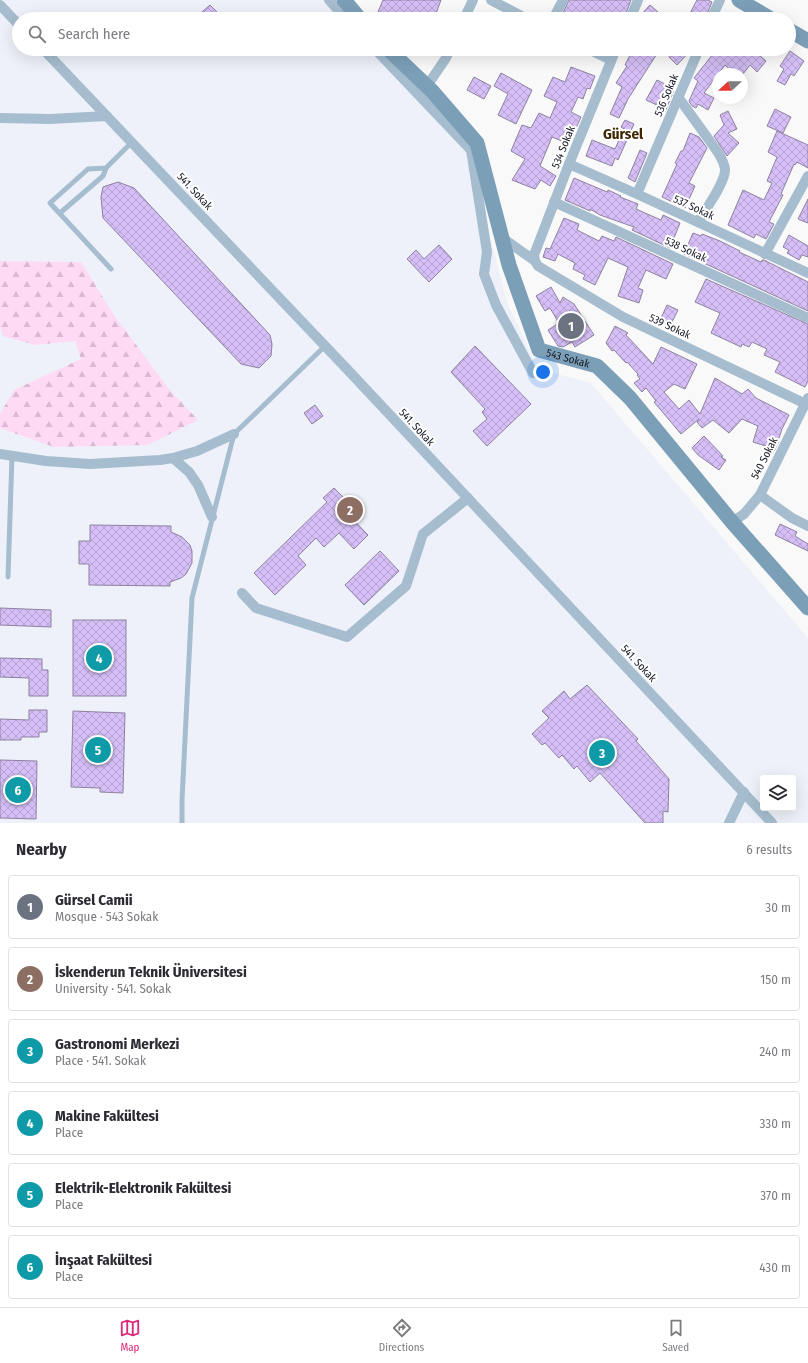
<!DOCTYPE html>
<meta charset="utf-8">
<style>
:root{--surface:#fff;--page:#f7f7f7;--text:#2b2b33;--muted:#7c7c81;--line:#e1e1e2;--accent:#db2777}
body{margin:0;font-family:"Fira Sans Condensed",sans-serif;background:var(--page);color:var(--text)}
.controls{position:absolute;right:12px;bottom:12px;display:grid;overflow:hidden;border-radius:4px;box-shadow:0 4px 16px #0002}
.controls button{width:36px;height:36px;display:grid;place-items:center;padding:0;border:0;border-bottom:1px solid var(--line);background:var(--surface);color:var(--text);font:20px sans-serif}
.compass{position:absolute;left:712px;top:68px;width:36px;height:36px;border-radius:50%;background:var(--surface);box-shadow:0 4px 16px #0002;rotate:249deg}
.you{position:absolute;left:543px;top:372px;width:14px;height:14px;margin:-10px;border:3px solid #fff;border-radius:50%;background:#1a73e8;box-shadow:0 0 0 6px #1a73e833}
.badge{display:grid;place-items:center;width:26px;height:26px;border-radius:50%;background:var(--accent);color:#fff;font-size:13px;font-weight:700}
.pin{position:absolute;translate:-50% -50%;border:2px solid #fff;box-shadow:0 1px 4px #0006}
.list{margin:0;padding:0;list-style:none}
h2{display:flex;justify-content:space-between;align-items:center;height:52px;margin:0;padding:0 16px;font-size:17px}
h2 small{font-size:13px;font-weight:400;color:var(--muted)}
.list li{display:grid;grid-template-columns:26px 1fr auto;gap:12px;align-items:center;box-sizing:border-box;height:64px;margin:0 8px 8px;padding:0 8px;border:1px solid var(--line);border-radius:4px}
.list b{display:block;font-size:15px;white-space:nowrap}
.list p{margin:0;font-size:13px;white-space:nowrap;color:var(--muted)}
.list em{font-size:13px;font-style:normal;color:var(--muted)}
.icon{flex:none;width:22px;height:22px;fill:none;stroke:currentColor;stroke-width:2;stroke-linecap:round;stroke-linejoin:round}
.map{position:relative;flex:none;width:808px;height:823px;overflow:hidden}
.search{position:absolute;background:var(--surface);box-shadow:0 4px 16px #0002;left:12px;right:12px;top:12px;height:44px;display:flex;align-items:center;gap:10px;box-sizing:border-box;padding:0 14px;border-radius:22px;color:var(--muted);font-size:15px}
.sheet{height:484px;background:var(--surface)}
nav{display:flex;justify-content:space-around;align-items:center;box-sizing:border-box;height:56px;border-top:1px solid var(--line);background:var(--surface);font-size:11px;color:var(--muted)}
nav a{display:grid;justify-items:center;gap:2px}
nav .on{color:var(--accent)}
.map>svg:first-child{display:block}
.built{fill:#eef1f9;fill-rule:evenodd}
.forest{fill:url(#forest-firs)}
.building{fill:url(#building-cross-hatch);stroke:#8d81a0}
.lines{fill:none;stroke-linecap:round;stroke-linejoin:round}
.lane{stroke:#a5bdce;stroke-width:5}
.street{stroke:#a5bdce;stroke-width:10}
.secondary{stroke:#7c9fb8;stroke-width:15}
.labels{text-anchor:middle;stroke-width:4;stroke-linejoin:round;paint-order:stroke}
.street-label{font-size:11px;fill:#151824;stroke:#fff}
.district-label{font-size:15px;font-weight:bold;fill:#402704;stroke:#fff}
</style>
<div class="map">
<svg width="808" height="823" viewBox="0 0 808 823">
<defs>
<pattern id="forest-firs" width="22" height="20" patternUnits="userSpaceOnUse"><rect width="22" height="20" fill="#fedaf5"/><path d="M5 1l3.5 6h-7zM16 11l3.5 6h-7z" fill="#d9bad2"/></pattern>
<pattern id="building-cross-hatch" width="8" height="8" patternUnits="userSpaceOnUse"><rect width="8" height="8" fill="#d5bff6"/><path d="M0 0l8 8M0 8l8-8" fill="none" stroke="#b6a3d3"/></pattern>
</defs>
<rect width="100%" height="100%" fill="#f9f9f9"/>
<path class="built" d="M0 0H334L352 19H19V49H380L474 149 485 218 507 302 538 369 591 383 808 638V823H0ZM763 778H793V808H763Z"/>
<polygon class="forest" points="0,261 81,262 114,315 169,389 198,420 148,445 54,447 0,428 0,414 14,390 81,359 75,341 35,345 3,336 0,327"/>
<g class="building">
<polygon points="383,0 441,0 434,19 386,19 378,12"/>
<polygon points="569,0 631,0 624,19 560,19"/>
<polygon points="697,0 708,0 712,2 705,19 687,19"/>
<polygon points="210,5 218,13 211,19 194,19"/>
<polygon points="650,5 666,19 637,19"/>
<polygon points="633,49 660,49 628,99 619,118 610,114 622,87 616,83 627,66 625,65"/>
<polygon points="673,49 692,49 677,65 669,57"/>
<polygon points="717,49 764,49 759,55 766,61 757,72 750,65 743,74 735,74 725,65 704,93 714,98 708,110 698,104 696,108 692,106 689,101 698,81 694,78"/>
<polygon points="790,51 804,61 794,76 791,74 785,85 777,81 784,69 780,66"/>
<polygon points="571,67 595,76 590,89 587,88 583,99 578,97 571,112 581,117 569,144 552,137 540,166 556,176 550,186 541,180 535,189 512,180 525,159 511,151 522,125 531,128 539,113 550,118 557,102 544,96 553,77 565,82"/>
<polygon points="501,73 532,90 516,124 498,115 508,94 494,86"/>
<polygon points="474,77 491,86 484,99 467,90"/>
<polygon points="657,80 665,84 664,85 674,90 665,112 658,108 659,106 646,100"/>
<polygon points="775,109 791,117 783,133 767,126"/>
<polygon points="728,111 737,129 728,133 739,143 727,156 714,136 724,125 720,115"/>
<polygon points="625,120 634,124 618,160 615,158 612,166 586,156 592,140 615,149 624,129 621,127"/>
<polygon points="777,131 808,145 808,168 797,162 795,165 794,164 781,194 783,195 769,222 774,224 766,239 756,234 754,238 728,225 743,190 764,200 772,183 767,181 777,157 768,152"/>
<polygon points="690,133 699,137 707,148 689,183 695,186 685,208 662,197 677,164 675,163 681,151 683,151"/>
<polygon points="640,150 647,153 635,182 628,178"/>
<polygon points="574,178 607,192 608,190 621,196 620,197 638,204 636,209 661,220 663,215 680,223 670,248 632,230 634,227 600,215 590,209 590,211 565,200"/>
<polygon points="118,182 134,188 270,335 272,344 271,356 259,368 241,364 103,218 101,197 103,187"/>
<polygon points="808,199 808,223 798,219"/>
<polygon points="564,218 579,224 577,230 599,241 602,236 614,241 616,237 673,264 666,279 646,270 638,288 643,290 639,303 618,296 628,267 608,258 595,285 583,279 585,275 573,269 575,263 558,254 555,261 543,257 546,248 550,249"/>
<polygon points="693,233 701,236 702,234 720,241 740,251 739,252 761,262 762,260 764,260 808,282 808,311 684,254"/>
<polygon points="789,235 808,246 808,257 802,255 799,260 787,253 789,250 783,247"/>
<polygon points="439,245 452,259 429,282 407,259 416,250 424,259"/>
<polygon points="706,279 808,324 808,381 805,387 775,372 780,362 764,355 767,349 752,342 749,347 742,344 741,347 711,333 720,313 695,302"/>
<polygon points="551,287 560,303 563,297 574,304 594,335 575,347 572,342 563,347 558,346 548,330 559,323 550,308 545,311 536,296"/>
<polygon points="667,305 678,310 671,324 661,318"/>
<polygon points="615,326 628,333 626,335 653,364 661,347 697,364 685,389 674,384 664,392 679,409 689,400 700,414 715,378 742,394 748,389 756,398 789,415 782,429 778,441 779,441 774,451 768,449 769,447 753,442 758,426 742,419 729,433 713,420 702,428 697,422 699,419 681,434 654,402 656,401 646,388 642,392 634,383 640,379 637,375 638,374 627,362 626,363 614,350 612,351 606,343"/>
<polygon points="475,346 531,404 487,446 473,431 487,419 482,412 485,409 451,372"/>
<polygon points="315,405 323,416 312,424 304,413"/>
<polygon points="704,436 723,456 721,457 726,460 719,470 698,455 692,448"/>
<polygon points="334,488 347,501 341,507 368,535 354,549 339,533 324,547 316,538 298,556 306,565 275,595 254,573 327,502 323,498"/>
<polygon points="780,524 797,532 795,536 808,544 808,551 775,535"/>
<polygon points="90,525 171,526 171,532 182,537 190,545 192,551 192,563 186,574 181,578 170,582 170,586 89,585 89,564 79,564 79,541 90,541"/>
<polygon points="380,551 399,571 364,605 345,585"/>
<polygon points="0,608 51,610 51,627 0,625"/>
<rect x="73" y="620" width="53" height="76"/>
<polygon points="0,658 42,659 42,670 48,670 48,696 29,696 29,678 0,677"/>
<polygon points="587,685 638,739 636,741 669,779 668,812 663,811 663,823 645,823 600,773 590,782 577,766 574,769 562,755 559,758 545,743 542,745 532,734 549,718 542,711 564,691 570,699"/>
<polygon points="29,710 47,710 47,732 39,732 39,737 21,737 21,740 0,740 0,719 29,720"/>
<polygon points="73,711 125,713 123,793 100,792 100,788 71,787"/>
<polygon points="0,760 37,761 36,819 0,818"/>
</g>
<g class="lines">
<g class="lane">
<polyline points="60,213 103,176 106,168"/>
<polyline points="111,269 50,203 88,169 106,168 132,142"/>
<polyline points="8,577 12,456"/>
<polyline points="182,823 182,800 192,598 234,434 325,346"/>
</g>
<g class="street">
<polyline points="329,0 346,19"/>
<polyline points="491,0 527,19"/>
<polyline points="0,5 19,25"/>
<polyline points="464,19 473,0"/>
<polyline points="553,19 563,0"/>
<polyline points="630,19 638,0"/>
<polyline points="711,19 720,0"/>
<polyline points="43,49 346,368 772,823"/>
<polyline points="375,49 471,150 487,252 484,274 496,305 533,373 540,374"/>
<polyline points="588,49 611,60"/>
<polyline points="616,49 569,164 534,255 535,261 538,266 623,317 808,405"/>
<polyline points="427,86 446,58 450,49"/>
<path d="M678 97 717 151C721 157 724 162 725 169 726 182 705 210 698 222"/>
<polyline points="0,118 50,119 107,116"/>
<polyline points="569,164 637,194 808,273"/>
<polyline points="637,194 699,49"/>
<polyline points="554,202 808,318"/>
<polyline points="501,237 535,261"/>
<polyline points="765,254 808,176"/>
<polyline points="0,454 46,461 90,464 160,460 173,458 197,451 234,434"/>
<polyline points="173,458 189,472 198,485 212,517"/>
<polyline points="760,495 792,518 808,526"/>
<polyline points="732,522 744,514 760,495 808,398"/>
<polyline points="242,593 256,608 347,637 406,586 423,534 468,498"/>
<polyline points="729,823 744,792"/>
</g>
<g class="secondary">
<polyline points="344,0 360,19"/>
<polyline points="739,0 771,19"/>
<polyline points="789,30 808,41"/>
<path id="s1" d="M388 49 432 91 477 143 509 265 539 350 597 366 630 398 732 522 808 608"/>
</g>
</g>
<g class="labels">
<g class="street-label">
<text transform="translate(666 95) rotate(-67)" y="4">536 Sokak</text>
<text transform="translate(563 147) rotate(-68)" y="4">534 Sokak</text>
<text transform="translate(195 191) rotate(47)" y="4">541. Sokak</text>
<text transform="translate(694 207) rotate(25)" y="4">537 Sokak</text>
<text transform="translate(686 249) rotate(25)" y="4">538 Sokak</text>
<text transform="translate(670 326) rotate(25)" y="4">539 Sokak</text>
<text dy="4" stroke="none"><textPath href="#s1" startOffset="376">543 Sokak</textPath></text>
<text transform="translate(417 427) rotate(47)" y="4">541. Sokak</text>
<text transform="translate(764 458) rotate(-63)" y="4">540 Sokak</text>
<text transform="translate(639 663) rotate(47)" y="4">541. Sokak</text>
</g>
<g class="district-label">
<text x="623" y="139">Gürsel</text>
</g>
</g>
</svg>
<div class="controls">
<button><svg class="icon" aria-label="layers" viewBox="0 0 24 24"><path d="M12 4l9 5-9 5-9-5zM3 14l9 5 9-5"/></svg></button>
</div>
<svg class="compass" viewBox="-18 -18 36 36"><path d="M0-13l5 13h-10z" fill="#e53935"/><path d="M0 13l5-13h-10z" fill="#7c7c81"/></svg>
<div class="you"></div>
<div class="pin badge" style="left:571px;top:326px;background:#6b7280">1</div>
<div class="pin badge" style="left:350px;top:510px;background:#8d6e63">2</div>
<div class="pin badge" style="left:602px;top:753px;background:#0f9aa8">3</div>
<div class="pin badge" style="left:99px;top:658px;background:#0f9aa8">4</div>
<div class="pin badge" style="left:98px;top:750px;background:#0f9aa8">5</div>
<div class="pin badge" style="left:18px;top:790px;background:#0f9aa8">6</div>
<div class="search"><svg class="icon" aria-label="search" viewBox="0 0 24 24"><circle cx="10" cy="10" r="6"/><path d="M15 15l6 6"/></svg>Search here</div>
</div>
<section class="sheet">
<h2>Nearby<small>6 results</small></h2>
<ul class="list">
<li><span class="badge" style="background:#6b7280">1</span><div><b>Gürsel Camii</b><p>Mosque · 543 Sokak</p></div><em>30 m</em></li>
<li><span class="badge" style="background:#8d6e63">2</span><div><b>İskenderun Teknik Üniversitesi</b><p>University · 541. Sokak</p></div><em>150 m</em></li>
<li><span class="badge" style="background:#0f9aa8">3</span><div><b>Gastronomi Merkezi</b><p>Place · 541. Sokak</p></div><em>240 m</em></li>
<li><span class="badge" style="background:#0f9aa8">4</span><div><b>Makine Fakültesi</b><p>Place</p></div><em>330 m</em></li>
<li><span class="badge" style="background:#0f9aa8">5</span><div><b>Elektrik-Elektronik Fakültesi</b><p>Place</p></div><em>370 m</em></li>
<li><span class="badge" style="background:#0f9aa8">6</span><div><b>İnşaat Fakültesi</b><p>Place</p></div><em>430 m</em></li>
</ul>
</section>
<nav>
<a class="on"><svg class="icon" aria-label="map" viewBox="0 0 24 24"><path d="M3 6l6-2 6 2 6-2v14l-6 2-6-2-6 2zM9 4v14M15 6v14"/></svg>Map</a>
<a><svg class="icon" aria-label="directions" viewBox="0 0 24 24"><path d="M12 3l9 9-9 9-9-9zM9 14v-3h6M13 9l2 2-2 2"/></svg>Directions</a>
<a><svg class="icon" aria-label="saved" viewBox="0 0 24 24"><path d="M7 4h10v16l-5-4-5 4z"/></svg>Saved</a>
</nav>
